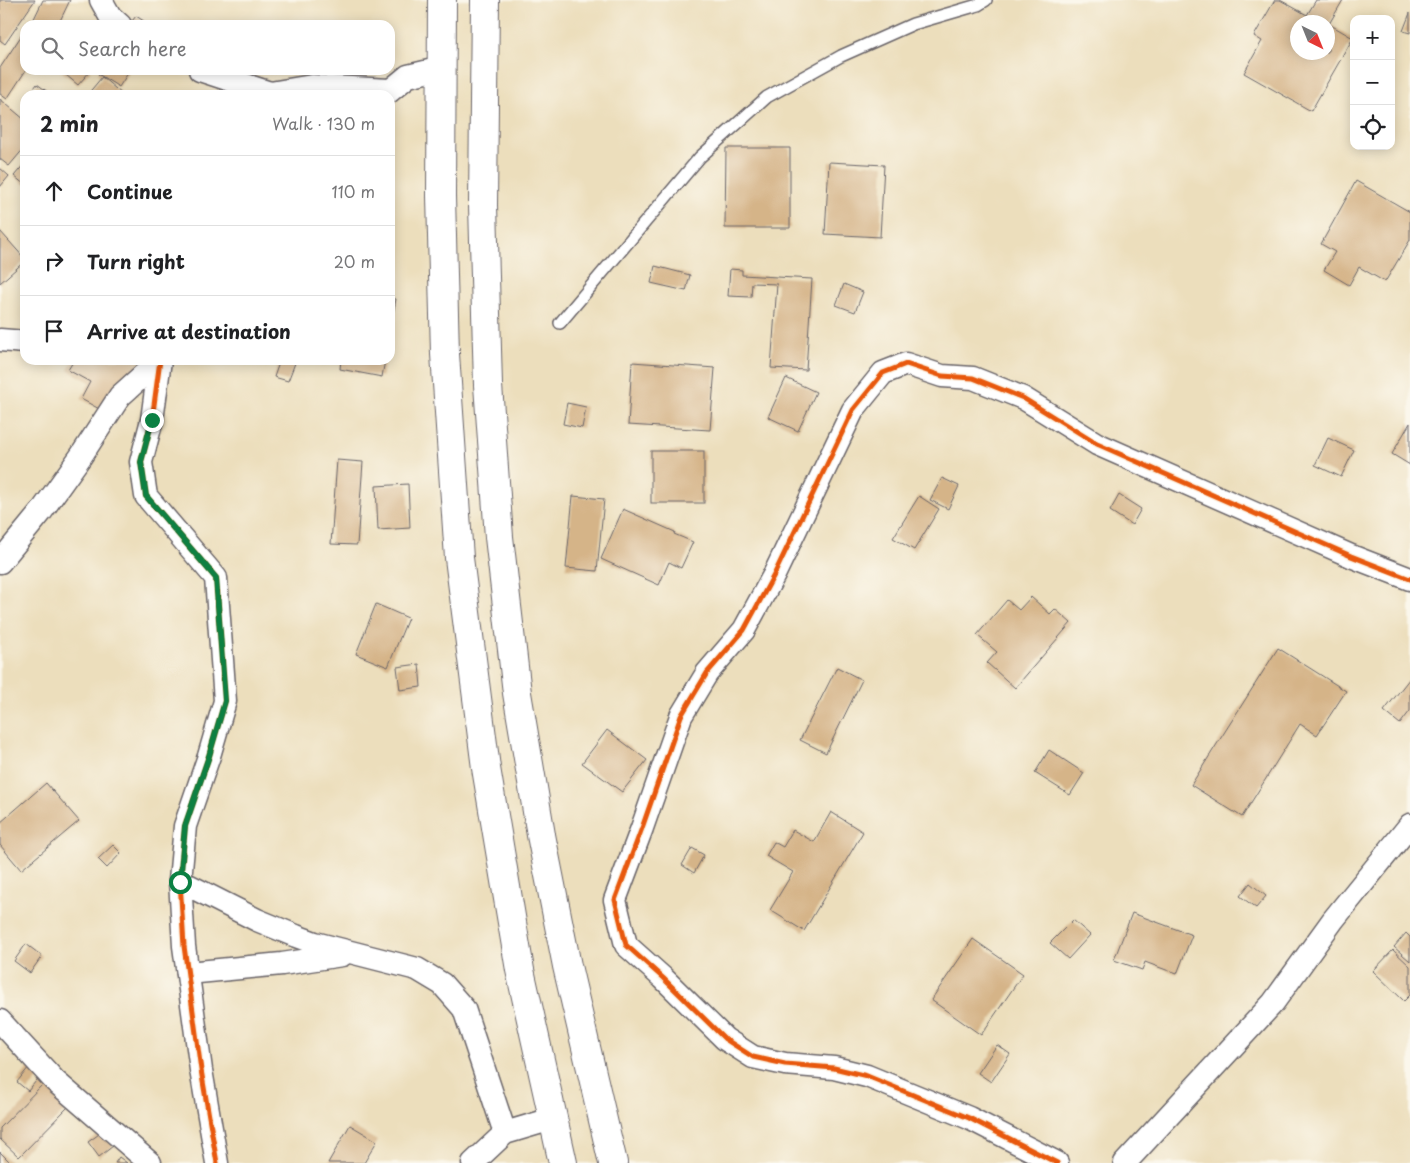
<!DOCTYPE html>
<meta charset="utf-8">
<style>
:root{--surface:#fff;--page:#f6f6f6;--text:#202124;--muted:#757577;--line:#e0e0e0}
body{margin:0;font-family:"Playpen Sans",sans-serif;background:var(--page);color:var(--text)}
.controls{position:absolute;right:15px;top:15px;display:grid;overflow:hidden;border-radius:10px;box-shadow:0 2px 12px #0003}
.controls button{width:45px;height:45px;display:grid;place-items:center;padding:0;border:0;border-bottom:1px solid var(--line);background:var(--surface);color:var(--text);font:25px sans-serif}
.compass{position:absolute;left:1290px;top:15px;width:45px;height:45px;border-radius:50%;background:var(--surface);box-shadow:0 2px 12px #0003;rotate:137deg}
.stop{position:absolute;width:15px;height:15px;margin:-11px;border:4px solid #0b8043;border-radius:50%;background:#fff}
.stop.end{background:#0b8043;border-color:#fff;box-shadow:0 1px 5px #0008}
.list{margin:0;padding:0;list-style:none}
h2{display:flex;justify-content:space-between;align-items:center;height:65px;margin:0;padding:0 20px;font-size:21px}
h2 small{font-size:16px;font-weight:400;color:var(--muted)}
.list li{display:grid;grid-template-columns:32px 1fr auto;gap:15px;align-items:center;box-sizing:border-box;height:70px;padding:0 20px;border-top:1px solid var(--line)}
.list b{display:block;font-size:19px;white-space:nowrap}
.list em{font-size:16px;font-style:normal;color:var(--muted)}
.icon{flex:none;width:28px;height:28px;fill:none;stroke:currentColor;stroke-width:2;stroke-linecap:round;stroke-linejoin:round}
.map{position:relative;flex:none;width:1410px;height:1163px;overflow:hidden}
.search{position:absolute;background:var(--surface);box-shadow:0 2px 12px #0003;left:20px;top:20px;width:375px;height:55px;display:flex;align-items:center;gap:12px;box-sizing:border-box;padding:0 18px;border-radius:15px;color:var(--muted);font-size:19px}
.panel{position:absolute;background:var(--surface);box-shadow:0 2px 12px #0003;left:20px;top:90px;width:375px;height:275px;border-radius:15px}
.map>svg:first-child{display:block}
.building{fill:#d5b488;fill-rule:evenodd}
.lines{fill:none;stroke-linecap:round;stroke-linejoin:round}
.lane-casing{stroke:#696468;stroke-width:14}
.street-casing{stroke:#696468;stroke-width:25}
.secondary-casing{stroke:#696468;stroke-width:30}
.lane{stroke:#fff;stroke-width:11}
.street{stroke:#fff;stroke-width:22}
.secondary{stroke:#fff;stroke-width:28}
.cycleway-casing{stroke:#fbf7ec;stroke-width:8}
.cycleway{stroke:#e8590c;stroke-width:5}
.route{stroke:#0b8043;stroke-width:6}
</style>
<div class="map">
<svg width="1410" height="1163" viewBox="0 0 1410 1163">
<rect width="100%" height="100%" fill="#fbf7ec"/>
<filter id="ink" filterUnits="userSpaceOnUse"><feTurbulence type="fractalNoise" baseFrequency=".02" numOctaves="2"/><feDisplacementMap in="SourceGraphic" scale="10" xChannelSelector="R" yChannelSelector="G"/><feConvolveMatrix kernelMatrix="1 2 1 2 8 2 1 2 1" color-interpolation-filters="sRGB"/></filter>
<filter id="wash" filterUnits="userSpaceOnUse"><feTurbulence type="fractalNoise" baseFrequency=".0096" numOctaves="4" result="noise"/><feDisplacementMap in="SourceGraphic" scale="20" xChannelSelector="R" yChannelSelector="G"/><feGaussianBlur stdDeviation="1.12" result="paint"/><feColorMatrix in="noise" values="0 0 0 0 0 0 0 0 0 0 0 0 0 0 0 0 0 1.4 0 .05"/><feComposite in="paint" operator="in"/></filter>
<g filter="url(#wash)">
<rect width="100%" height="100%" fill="#ecdebc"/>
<g id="blocks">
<g class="building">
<polygon points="0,0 35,0 5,44 0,40"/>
<polygon points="43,0 70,0 58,25 31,25"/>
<path d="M1275 0H1280L1307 15 1316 0H1343L1329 24 1353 38 1311 111 1244 73 1262 41 1254 36ZM1298 22H1328V52H1298Z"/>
<polygon points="1410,13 1410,33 1403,31"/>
<polygon points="136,16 150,25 129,25"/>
<polygon points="25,30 26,70 7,99 0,94 0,68"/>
<polygon points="60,70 91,70 78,85"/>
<polygon points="100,70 130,70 119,87 98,74"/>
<polygon points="102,77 123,95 87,95"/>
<polygon points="37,84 52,95 29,95"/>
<polygon points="0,99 25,120 25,147 9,166 0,159"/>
<polygon points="726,148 790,148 790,228 725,228"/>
<polygon points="829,162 884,165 880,237 825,234"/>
<polygon points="25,163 25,185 14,176"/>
<polygon points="0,168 9,176 0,187"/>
<polygon points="1356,181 1410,212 1410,240 1385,282 1359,267 1349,285 1324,270 1335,252 1321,244"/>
<polygon points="0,231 25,259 25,261 0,283"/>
<polygon points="655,266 690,275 686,291 651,283"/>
<polygon points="730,269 742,270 742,275 812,279 806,370 771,368 777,284 752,283 751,297 728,296"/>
<polygon points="844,284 863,292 855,312 836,305"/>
<polygon points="390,298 396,299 391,325 390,325"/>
<polygon points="74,360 146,360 114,417 81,399 90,382 68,370"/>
<polygon points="280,360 295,363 288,381 274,377"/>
<polygon points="341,360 385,360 382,377 340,369"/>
<polygon points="632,362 715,368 710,430 628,425"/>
<polygon points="786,378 816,392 798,431 768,417"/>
<polygon points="567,403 586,407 582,428 563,424"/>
<polygon points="1410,423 1410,465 1392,454"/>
<polygon points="1328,438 1354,450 1341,477 1315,465"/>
<rect x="651" y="451" width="53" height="52"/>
<polygon points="337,460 363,462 357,545 331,544"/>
<polygon points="942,478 959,486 948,509 930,500"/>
<polygon points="408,484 410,528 378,530 376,486"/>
<polygon points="1119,495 1141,509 1132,525 1110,511"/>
<polygon points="573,496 604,499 597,571 566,568"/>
<polygon points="919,496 939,509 914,550 893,538"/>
<polygon points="623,509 675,532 674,534 693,542 681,568 669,562 659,585 601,559"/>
<polygon points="1031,597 1050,614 1055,609 1071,623 1015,688 987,663 997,652 977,635 1007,600 1019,610"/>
<polygon points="376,604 408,618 388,667 356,654"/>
<polygon points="1278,648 1346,691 1317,735 1300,724 1242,817 1191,785"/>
<polygon points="419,664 421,687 400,690 397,667"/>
<polygon points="837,667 862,680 826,753 800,740"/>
<polygon points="1410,678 1410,711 1400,724 1384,711"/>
<polygon points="607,730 647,760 622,792 582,763"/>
<polygon points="1049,750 1084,773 1070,795 1035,773"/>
<polygon points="46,783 79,821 21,870 0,845 0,823"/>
<polygon points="831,812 863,832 804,931 770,910 793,872 766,856 774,842 783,847 793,830 814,842"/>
<polygon points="113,845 121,853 107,868 98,859"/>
<polygon points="692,848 704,855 694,873 682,865"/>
<polygon points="1250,883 1266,896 1256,908 1240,896"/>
<polygon points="1132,913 1192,935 1177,974 1145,962 1142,970 1114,960"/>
<polygon points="1073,920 1090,935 1068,959 1050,943"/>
<polygon points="1406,933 1410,937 1410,961 1394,947"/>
<polygon points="973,939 1023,974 981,1035 931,1000"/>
<polygon points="26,944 42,956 30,973 14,961"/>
<polygon points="1393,950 1410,966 1410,995 1404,1001 1373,971"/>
<polygon points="997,1045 1010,1054 991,1082 978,1073"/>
<polygon points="29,1067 40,1076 28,1091 17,1082"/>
<polygon points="45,1082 69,1106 19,1157 0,1139 0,1128"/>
<polygon points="350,1125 377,1141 364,1163 328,1163"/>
<polygon points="102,1132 113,1146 99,1157 88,1142"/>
<polygon points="0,1152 11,1163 0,1163"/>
<polygon points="119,1157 127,1163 115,1163"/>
</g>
</g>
</g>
<g filter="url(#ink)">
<use href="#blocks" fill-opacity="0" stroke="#696468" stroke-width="1"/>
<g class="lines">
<g class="lane-casing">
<polyline id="lane" points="560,323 700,157 767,97 841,56 913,24 978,5 986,0"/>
</g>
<g class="street-casing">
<g id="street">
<polyline points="101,0 110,16 120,25"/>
<polyline points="200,70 270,93 312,86 390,90"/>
<polyline points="385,95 408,76 442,68"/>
<polyline points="0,340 25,342"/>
<polyline points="160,360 152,420 141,462 146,496 216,578 225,701 209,756 185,826 180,881 184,946 201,1070 217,1163"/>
<polyline points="0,562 41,512 81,456 120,396 160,360"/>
<polyline points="180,881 257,920 296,936 315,943 417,969 442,984 464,1009 505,1133"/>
<polyline points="188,973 282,964 342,955"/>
<polyline points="0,1021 55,1081 150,1163"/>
<polyline points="473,1163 505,1133 552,1119"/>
<polyline points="1057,1163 969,1118 867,1076 834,1068 785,1064 753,1057 725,1039 663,978 626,945 615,900 642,828 681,716 707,673 744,630 774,575 853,410 883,373 906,364 942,376 973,378 1023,398 1097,444 1351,556 1410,579"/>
<polyline points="1125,1163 1273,1003 1333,920 1410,825"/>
</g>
</g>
<g class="secondary-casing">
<g id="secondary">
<polyline points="442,0 441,196 445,354 459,558 486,768 520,970 563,1163"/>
<polyline points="485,0 483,205 488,385 499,537 517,693 541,835 567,966 613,1163"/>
</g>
</g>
<use href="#lane" class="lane"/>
<use href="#street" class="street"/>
<use href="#secondary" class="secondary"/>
<g class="cycleway-casing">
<g id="cycleway">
<polyline points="160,360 152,420 141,462 146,496 216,578 225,701 209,756 185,826 180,881 184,946 201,1070 217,1163"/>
<polyline points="1057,1163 969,1118 867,1076 834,1068 785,1064 753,1057 725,1039 663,978 626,945 615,900 642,828 681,716 707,673 744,630 774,575 853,410 883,373 906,364 942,376 973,378 1023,398 1097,444 1351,556 1410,579"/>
</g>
</g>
<use href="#cycleway" class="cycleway"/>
</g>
</g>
<g class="lines" filter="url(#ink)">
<polyline class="route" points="152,420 141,462 146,496 216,578 225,701 209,756 185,826 180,882"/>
</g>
</svg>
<div class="controls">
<button>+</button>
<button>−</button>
<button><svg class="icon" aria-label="locate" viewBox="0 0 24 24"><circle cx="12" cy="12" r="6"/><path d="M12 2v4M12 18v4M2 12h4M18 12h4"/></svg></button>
</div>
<svg class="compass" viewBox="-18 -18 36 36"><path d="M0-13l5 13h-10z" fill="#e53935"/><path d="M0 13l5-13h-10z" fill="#757577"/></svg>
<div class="stop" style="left:180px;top:882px"></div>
<div class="stop end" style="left:152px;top:420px"></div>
<div class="search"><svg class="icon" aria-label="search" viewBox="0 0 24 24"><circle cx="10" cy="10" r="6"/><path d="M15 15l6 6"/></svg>Search here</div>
<section class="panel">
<h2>2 min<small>Walk · 130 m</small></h2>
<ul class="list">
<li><svg class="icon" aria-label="ahead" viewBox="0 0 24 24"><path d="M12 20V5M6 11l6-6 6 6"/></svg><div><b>Continue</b></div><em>110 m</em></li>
<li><svg class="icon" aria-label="right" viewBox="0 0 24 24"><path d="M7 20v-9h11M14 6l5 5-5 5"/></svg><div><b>Turn right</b></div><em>20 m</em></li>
<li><svg class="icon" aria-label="arrive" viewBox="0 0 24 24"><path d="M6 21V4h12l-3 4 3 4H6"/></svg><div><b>Arrive at destination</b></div></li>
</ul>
</section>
</div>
